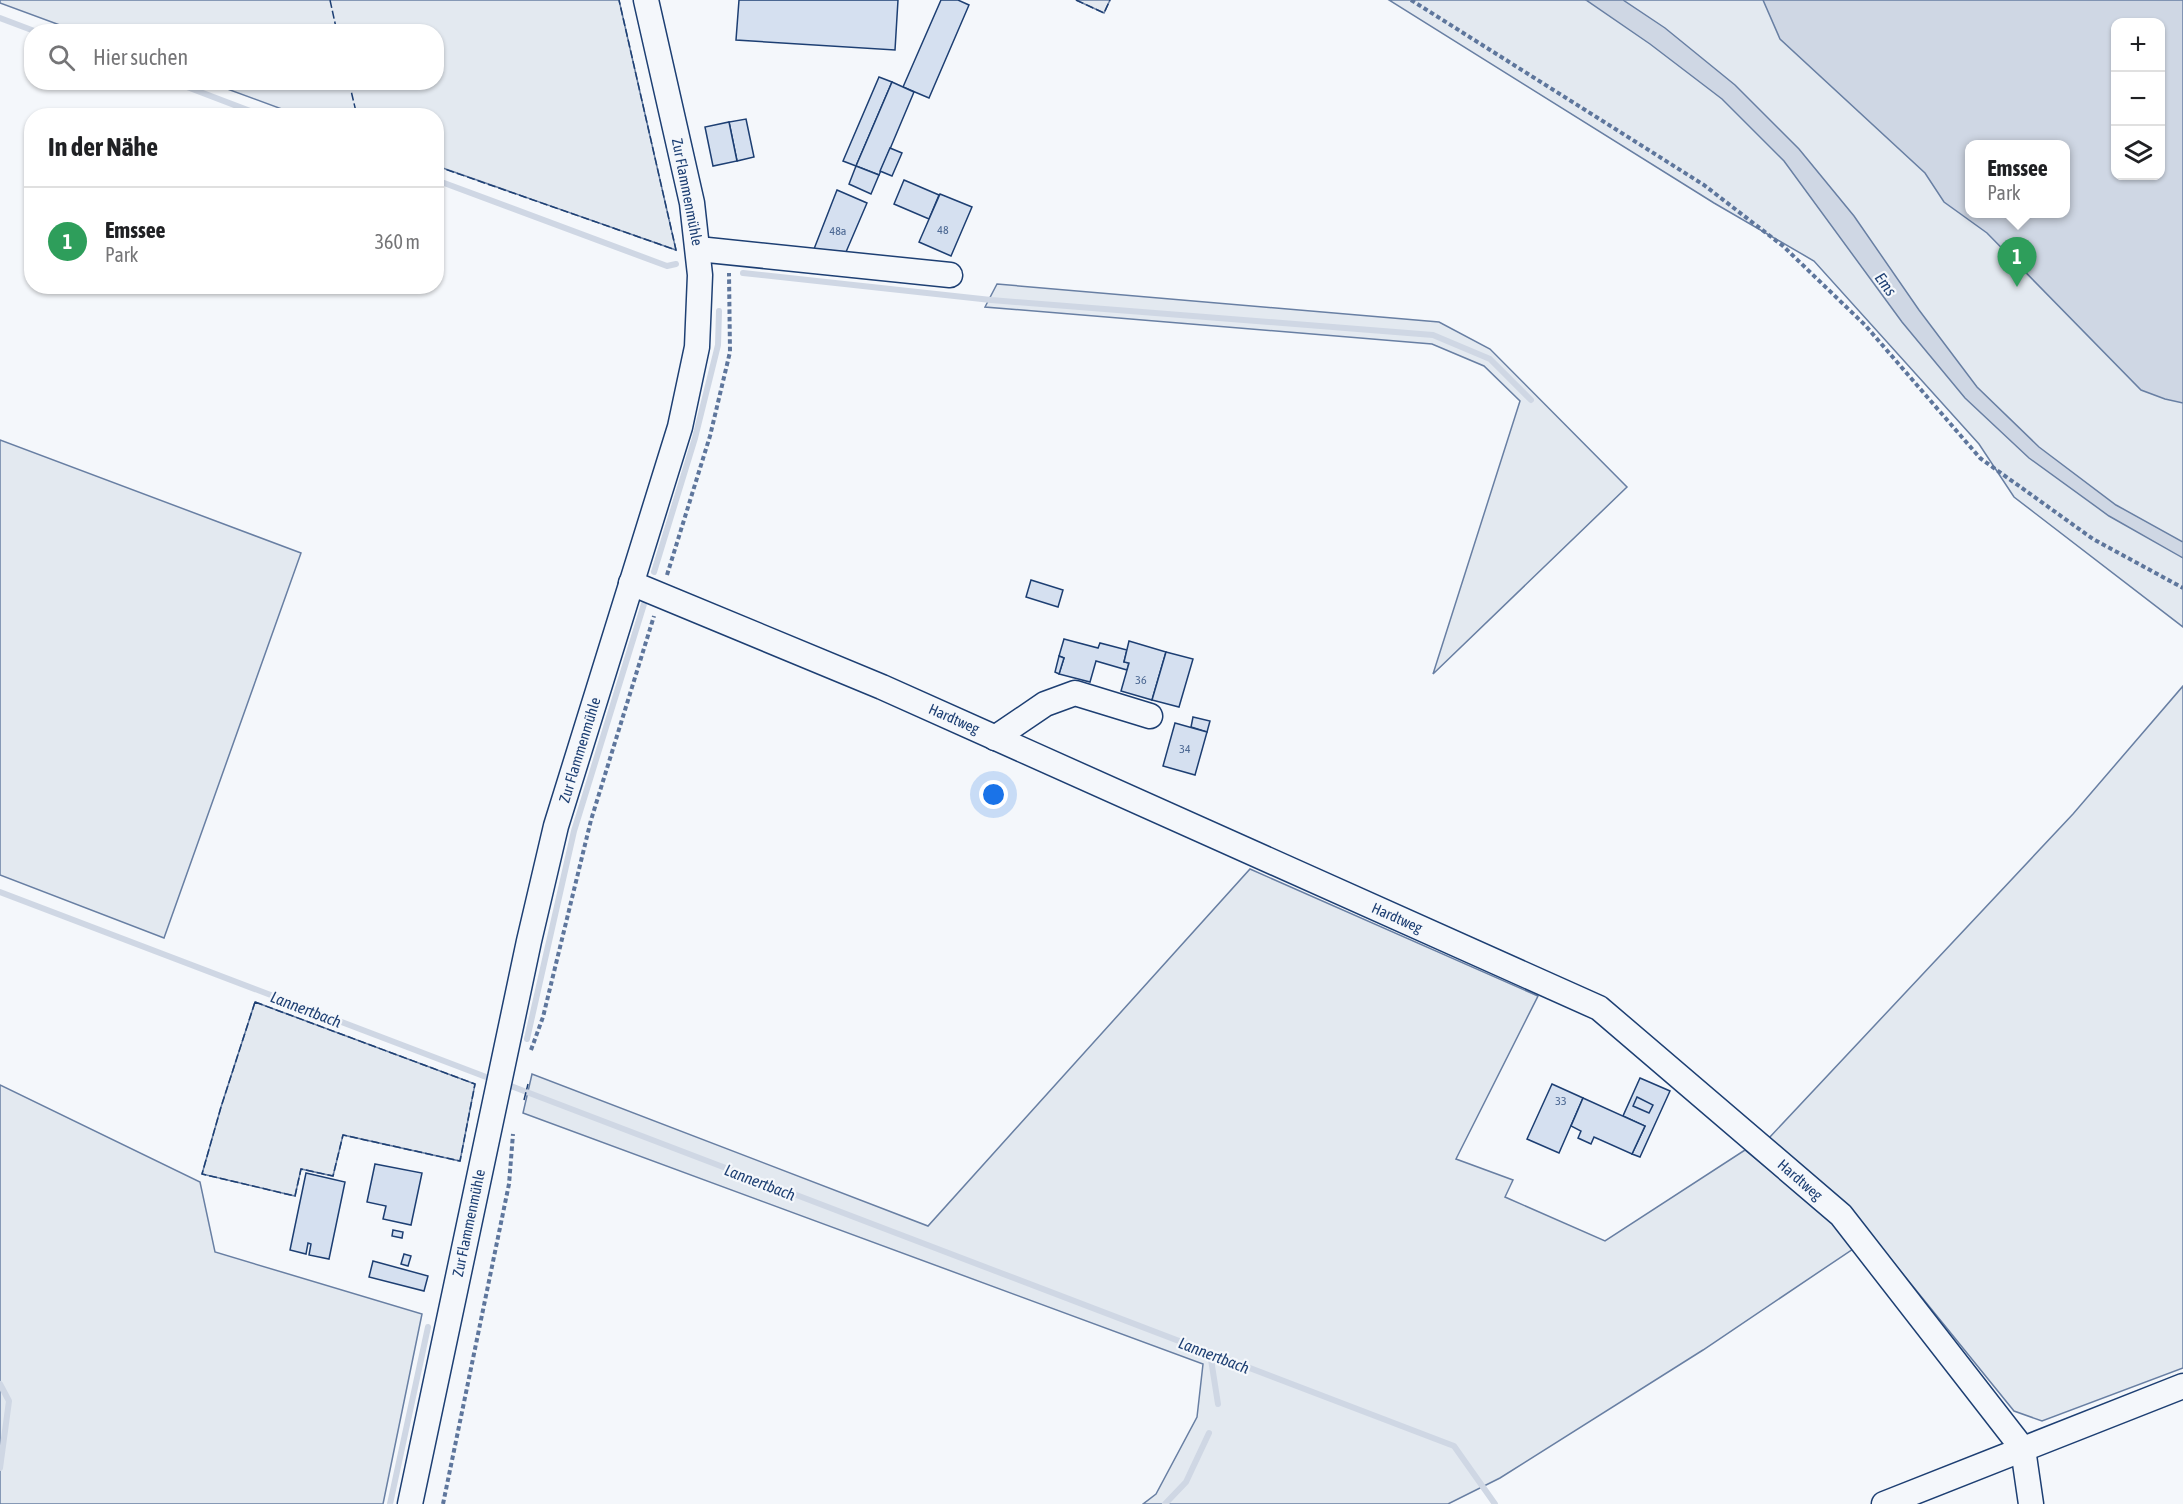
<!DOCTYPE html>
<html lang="de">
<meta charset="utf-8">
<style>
:root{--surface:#fff;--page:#f2f2f2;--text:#202124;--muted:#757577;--line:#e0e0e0;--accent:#ea580c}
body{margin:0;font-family:"Asap Condensed",sans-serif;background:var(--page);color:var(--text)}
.controls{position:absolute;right:18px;top:18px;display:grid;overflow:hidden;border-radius:12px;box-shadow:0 2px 4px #0004}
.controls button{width:54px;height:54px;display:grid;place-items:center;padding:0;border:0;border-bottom:2px solid var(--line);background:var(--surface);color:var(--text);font:30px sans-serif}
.you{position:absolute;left:994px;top:795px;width:21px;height:21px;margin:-15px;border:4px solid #fff;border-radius:50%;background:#1a73e8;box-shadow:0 0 0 9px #1a73e833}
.badge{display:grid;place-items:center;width:39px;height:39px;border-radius:50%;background:var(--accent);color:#fff;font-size:20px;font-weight:700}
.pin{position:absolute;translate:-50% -50px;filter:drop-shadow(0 2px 3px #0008)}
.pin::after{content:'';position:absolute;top:32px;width:21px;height:18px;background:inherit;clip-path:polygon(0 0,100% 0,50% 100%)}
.popup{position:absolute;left:1965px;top:140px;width:105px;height:78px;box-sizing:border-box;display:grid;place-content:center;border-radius:12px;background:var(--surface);filter:drop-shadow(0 2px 4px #0005);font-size:20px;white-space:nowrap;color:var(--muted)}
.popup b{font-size:22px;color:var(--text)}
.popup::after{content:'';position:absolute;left:50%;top:100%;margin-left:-12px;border:12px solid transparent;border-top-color:var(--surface)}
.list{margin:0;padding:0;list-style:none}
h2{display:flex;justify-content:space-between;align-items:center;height:78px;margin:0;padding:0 24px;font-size:26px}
h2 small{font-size:20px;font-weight:400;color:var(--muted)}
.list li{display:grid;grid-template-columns:39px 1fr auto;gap:18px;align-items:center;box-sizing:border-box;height:108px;padding:0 24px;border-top:2px solid var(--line)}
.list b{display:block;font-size:22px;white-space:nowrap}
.list p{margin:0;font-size:20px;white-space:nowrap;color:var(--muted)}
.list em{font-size:20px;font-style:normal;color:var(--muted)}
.icon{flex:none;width:33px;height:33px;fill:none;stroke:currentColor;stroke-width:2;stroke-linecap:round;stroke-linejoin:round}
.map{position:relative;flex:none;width:2183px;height:1504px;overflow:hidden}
.search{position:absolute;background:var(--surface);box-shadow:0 2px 4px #0004;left:24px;top:24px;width:420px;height:66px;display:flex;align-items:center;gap:15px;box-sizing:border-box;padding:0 21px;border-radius:24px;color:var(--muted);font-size:22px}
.panel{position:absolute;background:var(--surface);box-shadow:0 2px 4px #0004;left:24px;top:108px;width:420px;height:186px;border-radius:24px}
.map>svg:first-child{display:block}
.green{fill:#e3e9f0;stroke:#687fa3;stroke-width:1.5;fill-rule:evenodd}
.water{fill:#cfd7e4;stroke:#687fa3;stroke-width:1.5;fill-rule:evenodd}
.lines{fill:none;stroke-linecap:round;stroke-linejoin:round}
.stream{stroke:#cfd7e4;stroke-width:6}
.building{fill:#d5e0f0;stroke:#1d3f73;stroke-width:1.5}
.minor-casing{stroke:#1d3f73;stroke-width:27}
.path{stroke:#5e769c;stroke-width:4;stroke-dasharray:4.5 3;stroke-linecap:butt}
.minor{stroke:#f4f7fb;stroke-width:24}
.fence{stroke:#1d3f73;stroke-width:1.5;stroke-dasharray:8 3;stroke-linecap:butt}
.labels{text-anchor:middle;stroke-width:4.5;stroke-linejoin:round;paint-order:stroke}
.number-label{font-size:12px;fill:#4b6792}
.street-label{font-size:15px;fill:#1d3f73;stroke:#f4f7fb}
.water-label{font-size:16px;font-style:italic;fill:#1d3f73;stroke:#f4f7fb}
</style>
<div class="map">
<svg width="2183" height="1504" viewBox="0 0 2183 1504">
<rect width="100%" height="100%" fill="#f4f7fb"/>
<g class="green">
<polygon points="0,0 619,0 676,250 437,166 436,116 298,115 211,83 436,82 436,32 76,31 0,3"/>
<polygon points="1076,0 1110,0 1104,13"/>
<path d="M1389 0H2183V627L2014 497 1979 444 1814 261 1714 203ZM2116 22H2160V176H2116ZM1969 144H2065V214H1969Z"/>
<polygon points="997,284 1439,322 1490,349 1627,487 1433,674 1520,401 1484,366 1432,344 985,307"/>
<polygon points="0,440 301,553 164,938 0,875"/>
<polygon points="2183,686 2183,1368 2042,1421 2014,1411 1851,1210 1769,1138 2073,814"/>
<polygon points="1250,869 1538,996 1456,1159 1513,1180 1505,1197 1605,1241 1745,1150 1834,1223 1853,1249 1703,1350 1500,1478 1448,1504 1143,1504 1156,1494 1197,1417 1203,1364 523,1113 532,1074 928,1226"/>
<polygon points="255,1002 475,1084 460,1161 343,1135 333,1176 301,1169 295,1196 202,1174 221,1107"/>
<polygon points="0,1085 200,1182 215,1252 422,1314 383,1504 0,1504"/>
</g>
<g class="water">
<polygon points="1586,0 1623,0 1665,28 1735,85 1799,149 1854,216 1919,310 1977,387 2039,447 2116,505 2183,542 2183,558 2109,516 2029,458 1965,398 1902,322 1784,161 1722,99 1650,44"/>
<path d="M1763 0H2183V403L2165 399 2141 390 1987 233 1944 202 1925 173 1780 39ZM2116 22H2160V176H2116ZM1969 144H2065V214H1969Z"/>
</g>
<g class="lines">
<g class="stream">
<polyline points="0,18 37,32"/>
<polyline points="174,82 263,116"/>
<polyline points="436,180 667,266 676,264"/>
<polyline points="743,273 991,300 1433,335 1490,359 1531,400"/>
<polyline points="654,572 695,438 718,345 719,311"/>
<polyline points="0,892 494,1080"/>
<polyline points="527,1039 574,831 644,604"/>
<polyline points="503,1083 1454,1446 1495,1504"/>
<polyline points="1210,1353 1218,1404"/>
<polyline points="0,1384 9,1401 0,1468"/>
<polyline points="390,1504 428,1327"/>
<polyline points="1165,1504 1186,1482 1209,1433"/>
</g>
</g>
<g class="building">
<polygon points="739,0 898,0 895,50 736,40"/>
<polygon points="941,0 958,0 969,5 929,98 903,87"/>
<polygon points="879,77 892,82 856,166 843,161"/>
<polygon points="892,82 914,92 879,175 856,166"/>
<polygon points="746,119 754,157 737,161 729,122"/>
<polygon points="729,122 737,161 713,166 705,127"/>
<polygon points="890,148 902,153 892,176 880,171"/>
<polygon points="856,166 879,175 871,194 849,184"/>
<polygon points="904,180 939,195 929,219 894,204"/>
<polygon points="837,190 867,203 846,252 814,249"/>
<polygon points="940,194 972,207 951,256 919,242"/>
<polygon points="1031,580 1063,590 1058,607 1026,597"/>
<polygon points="1064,639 1098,648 1100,643 1127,650 1124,662 1129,663 1127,670 1096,661 1090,682 1059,674 1064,658 1059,656"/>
<polygon points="1129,641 1166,652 1152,700 1121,691 1129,663 1124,662"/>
<polygon points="1166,652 1193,659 1179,707 1152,700"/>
<polygon points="1059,656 1064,658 1059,674 1055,672"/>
<polygon points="1193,717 1210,721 1207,732 1191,727"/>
<polygon points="1175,723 1207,732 1195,775 1163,766"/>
<polygon points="1640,1078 1670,1091 1640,1157 1632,1154 1645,1126 1623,1116"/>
<polygon points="1552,1084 1583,1098 1559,1153 1527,1139"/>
<polygon points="1637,1097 1653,1105 1649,1113 1633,1106"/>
<polygon points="1583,1098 1645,1126 1632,1154 1594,1137 1591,1144 1578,1138 1581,1131 1571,1126"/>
<polygon points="375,1164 422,1173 411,1225 383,1219 386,1206 367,1202"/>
<polygon points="306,1173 345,1182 329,1259 309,1255 311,1244 308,1243 306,1254 290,1250"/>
<polygon points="393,1230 403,1232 402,1238 392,1236"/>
<polygon points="404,1254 411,1256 408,1266 401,1264"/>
<polygon points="373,1261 428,1276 424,1291 369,1277"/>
</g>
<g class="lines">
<g class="minor-casing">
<g id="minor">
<polyline points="698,249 950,275"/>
<polyline points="631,583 882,687 1599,1008 1841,1215 2023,1449 2031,1504"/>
<polyline points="995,738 1045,704 1075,693 1150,716"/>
<polyline points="410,1504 529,941 556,826 680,427 697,347 700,275 692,203 646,0"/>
<polyline points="1884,1504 2183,1386"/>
</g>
</g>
<g class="path">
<polyline points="1411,0 1704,185 1783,246 1865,325 1980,458 2093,539 2183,588"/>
<polyline points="667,575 710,436 730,352 729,273"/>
<polyline points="531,1050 543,1017 591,820 654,616"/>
<polyline points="443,1504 509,1184 513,1134"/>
</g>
<use href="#minor" class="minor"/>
<g class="fence">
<polyline points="330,0 337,32"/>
<polyline points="1076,0 1104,13 1110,0"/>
<polyline points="349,82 357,116"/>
<polyline points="436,166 676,250 619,0"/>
<polygon points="255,1002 475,1084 460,1161 343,1135 333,1176 301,1169 295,1196 202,1174 221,1107"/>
<polyline points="524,1100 528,1084"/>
</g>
</g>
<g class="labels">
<g class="number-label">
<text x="943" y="234">48</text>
<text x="838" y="235">48a</text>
<text x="1141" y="684">36</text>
<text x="1185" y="753">34</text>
<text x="1561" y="1105">33</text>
</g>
<g class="street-label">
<text transform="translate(687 192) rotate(79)" y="5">Zur Flammenmühle</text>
<text transform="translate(954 719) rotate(24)" y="5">Hardtweg</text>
<text transform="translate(580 750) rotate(-73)" y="5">Zur Flammenmühle</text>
<text transform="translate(1397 918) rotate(24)" y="5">Hardtweg</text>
<text transform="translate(1800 1180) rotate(41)" y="5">Hardtweg</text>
<text transform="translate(469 1223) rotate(-78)" y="5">Zur Flammenmühle</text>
</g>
<g class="water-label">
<text transform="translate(1886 284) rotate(54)" y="6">Ems</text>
<text transform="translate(306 1009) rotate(21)" y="6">Lannertbach</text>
<text transform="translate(760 1182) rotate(21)" y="6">Lannertbach</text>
<text transform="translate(1214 1355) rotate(21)" y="6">Lannertbach</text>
</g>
</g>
</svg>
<div class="controls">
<button>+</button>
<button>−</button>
<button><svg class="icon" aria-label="layers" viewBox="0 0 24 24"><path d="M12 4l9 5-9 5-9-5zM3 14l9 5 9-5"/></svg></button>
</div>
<div class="you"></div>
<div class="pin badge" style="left:2017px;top:287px;background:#2e9e5b">1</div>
<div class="popup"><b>Emssee</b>Park</div>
<div class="search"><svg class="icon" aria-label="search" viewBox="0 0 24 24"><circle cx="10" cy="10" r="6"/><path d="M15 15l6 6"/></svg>Hier suchen</div>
<section class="panel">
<h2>In der Nähe<small></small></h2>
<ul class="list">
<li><span class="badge" style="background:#2e9e5b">1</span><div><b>Emssee</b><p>Park</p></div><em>360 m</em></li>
</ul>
</section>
</div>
